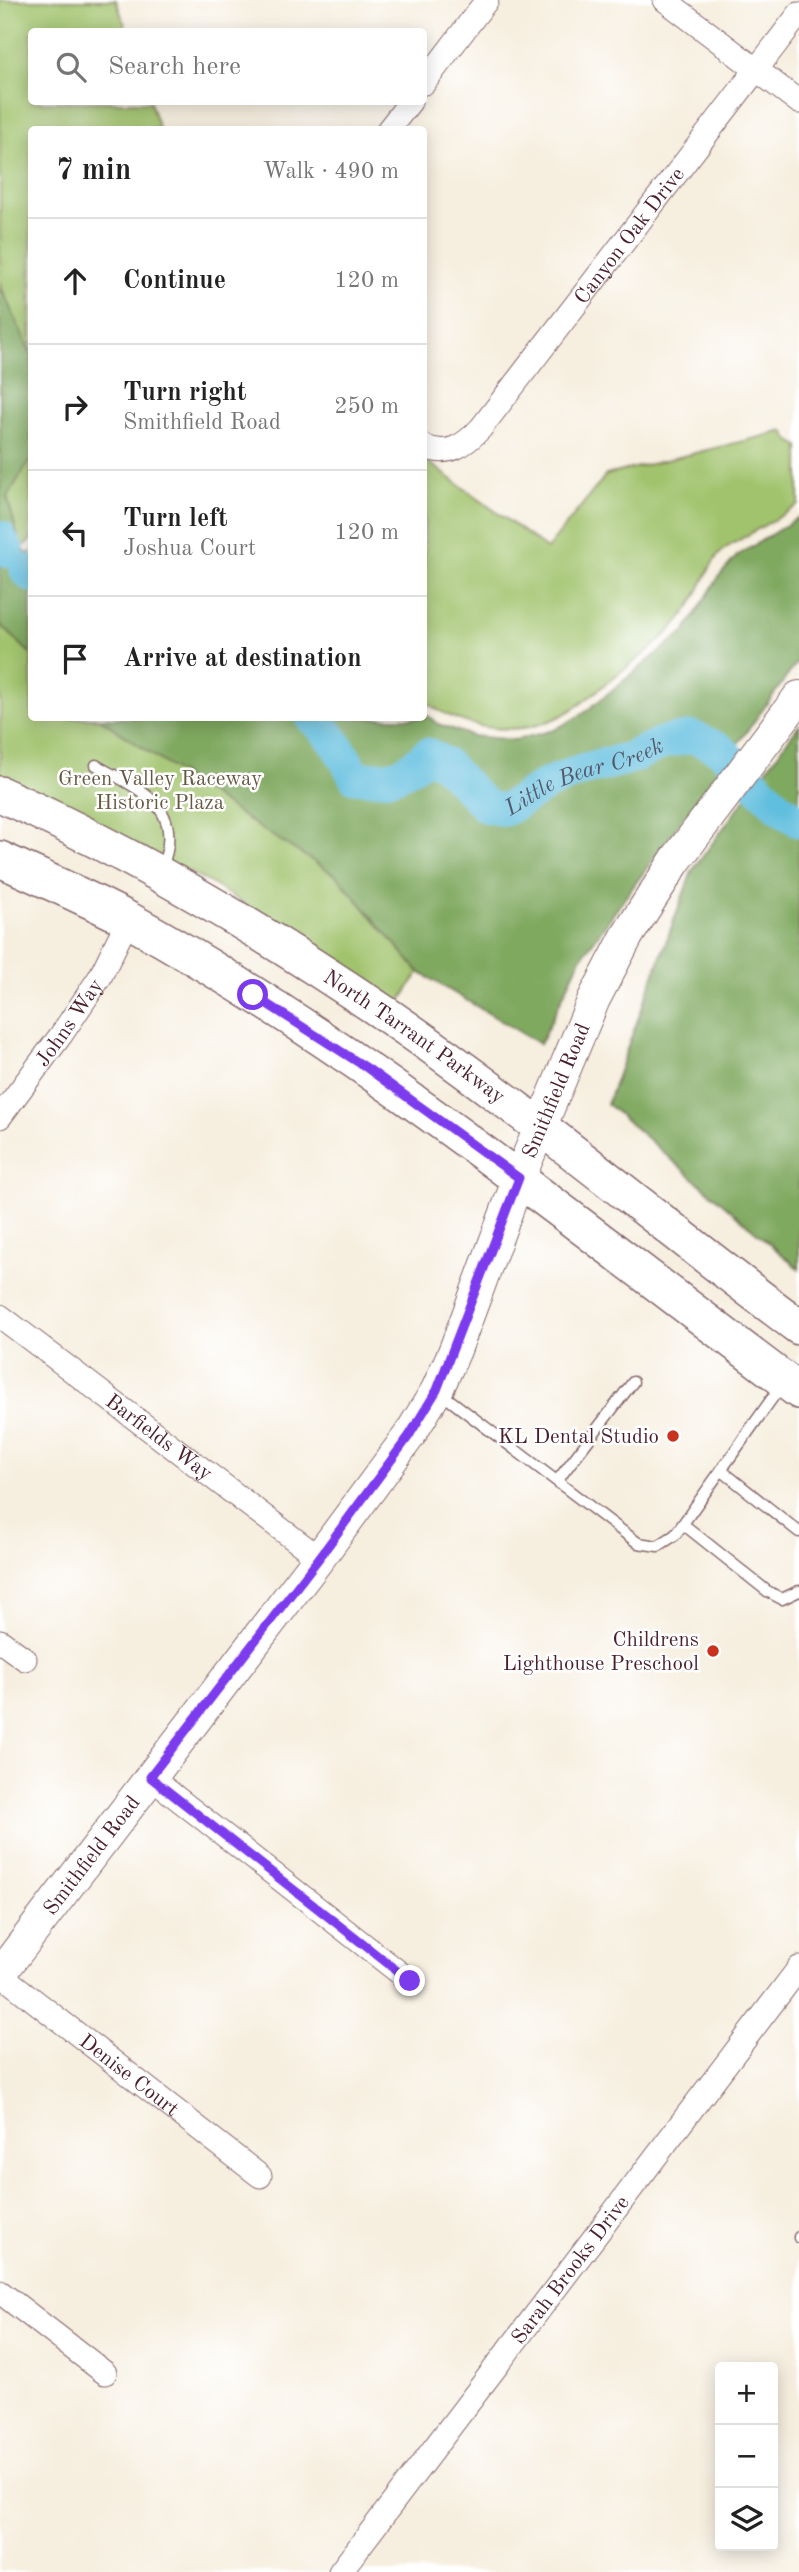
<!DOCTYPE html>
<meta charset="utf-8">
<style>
:root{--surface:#fff;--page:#f2f2f2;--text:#222;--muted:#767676;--line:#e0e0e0}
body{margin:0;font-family:"Old Standard TT",serif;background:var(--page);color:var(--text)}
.controls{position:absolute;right:21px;bottom:21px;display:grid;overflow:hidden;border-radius:7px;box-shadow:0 4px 18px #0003}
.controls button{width:63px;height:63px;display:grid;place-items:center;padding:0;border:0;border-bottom:2px solid var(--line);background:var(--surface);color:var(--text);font:35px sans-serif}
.stop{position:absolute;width:21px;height:21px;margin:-16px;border:5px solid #7c3aed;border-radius:50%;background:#fff}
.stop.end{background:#7c3aed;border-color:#fff;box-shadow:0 2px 7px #0008}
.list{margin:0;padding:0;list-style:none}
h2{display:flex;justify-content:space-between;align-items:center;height:91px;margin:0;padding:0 28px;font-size:30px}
h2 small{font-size:23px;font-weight:400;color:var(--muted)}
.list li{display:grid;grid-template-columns:46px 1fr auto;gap:21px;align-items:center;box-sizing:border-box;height:126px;padding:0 28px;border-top:2px solid var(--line)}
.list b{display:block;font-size:26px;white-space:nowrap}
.list p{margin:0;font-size:23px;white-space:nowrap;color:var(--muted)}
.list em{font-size:23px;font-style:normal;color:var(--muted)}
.icon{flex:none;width:38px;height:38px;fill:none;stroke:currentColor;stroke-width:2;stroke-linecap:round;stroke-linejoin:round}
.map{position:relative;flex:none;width:799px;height:2572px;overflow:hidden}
.search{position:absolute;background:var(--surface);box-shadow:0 4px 18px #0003;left:28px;top:28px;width:399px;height:77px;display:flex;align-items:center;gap:18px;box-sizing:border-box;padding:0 24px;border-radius:7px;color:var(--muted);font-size:26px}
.panel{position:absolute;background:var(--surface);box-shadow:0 4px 18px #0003;left:28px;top:126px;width:399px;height:595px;border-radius:7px}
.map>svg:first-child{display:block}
.green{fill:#a1c36d;stroke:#76714c;stroke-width:2}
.forest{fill:#80a960;stroke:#656446;stroke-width:2}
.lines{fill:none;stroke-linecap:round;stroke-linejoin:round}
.river{stroke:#60bede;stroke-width:33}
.lane-casing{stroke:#86676a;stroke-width:13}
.street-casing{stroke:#86676a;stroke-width:25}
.secondary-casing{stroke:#86676a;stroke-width:34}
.primary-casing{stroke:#86676a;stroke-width:38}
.lane{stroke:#fff;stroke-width:10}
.street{stroke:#fff;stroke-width:23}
.secondary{stroke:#fff;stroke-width:32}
.primary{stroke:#fff;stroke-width:35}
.route{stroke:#7c3aed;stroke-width:9}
.poi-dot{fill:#c8321e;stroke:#fff;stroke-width:2.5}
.labels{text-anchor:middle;stroke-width:5;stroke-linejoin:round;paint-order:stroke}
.street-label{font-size:21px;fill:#4a1f2b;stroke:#fff}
.park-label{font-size:21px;fill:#685842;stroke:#fff}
.poi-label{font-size:21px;fill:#4a1f2b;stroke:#fff;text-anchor:end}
.water-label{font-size:23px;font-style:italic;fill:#52576a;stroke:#fff}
</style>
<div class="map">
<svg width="799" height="2572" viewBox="0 0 799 2572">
<rect width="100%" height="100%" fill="#fff"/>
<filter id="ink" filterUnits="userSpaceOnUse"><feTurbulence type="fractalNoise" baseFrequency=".0143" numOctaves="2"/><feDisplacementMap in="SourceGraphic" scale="14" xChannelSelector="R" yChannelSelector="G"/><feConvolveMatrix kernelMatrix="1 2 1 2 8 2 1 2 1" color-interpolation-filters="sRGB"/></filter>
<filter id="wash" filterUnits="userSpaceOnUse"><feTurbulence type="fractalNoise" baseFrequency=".00686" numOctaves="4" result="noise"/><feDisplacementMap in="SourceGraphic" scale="28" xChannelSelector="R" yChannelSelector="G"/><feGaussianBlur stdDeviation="1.57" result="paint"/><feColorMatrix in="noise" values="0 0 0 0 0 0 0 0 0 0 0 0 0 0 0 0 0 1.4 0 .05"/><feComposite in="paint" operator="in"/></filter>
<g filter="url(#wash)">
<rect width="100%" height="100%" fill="#f6eede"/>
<g class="green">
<polygon points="0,0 116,0 127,31 32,32 32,102 150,102 159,129 32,130 31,356 0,285"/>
<path d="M784 431 789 440 799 446V505L724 549C706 566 701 593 686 612 668 637 643 655 619 673 599 689 578 709 554 719 510 739 461 727 424 701V459L547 549 606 475Z"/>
<polygon points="31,459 31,540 21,548 7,497"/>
<polygon points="0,624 31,654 32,718 99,718 257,826 337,876 419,972 400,1002 209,882 0,776"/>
</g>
<g class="forest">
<polygon points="0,285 32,356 31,459 7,497 21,548 28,554 31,552 31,654 0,624"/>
<polygon points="799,517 799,660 581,958 540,1044 419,972 337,876 257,826 99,718 424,718 424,713 438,724 472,736 515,740 554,730 584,713 685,631 720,575 737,556"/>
<polygon points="799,725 799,1269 607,1104 692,871"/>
</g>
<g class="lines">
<g class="river">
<polyline points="0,537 8,551"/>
<polyline points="26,570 32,576"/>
<path id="s1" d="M312 718C332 734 343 754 355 777 389 780 402 778 427 754L445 764 487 807 505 810 549 783 582 770 630 758 664 742 693 737 720 749 779 807 799 821"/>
</g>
</g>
</g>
<g filter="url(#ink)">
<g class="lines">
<g class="lane-casing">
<g id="lane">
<path d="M96 765C142 792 187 806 161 870"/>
<polyline points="438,1391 638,1543 658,1546 675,1535 783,1383"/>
<polyline points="721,1470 799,1532"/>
<polyline points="557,1481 633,1382"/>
<polyline points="683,1524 767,1591 782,1599 799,1591"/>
<polyline points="799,2237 799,2238"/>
</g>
</g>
<g class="street-casing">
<g id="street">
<polyline points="665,0 799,102"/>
<polyline points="424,83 487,0"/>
<polyline points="388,130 410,102"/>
<path id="s2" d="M424 446C447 458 465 445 481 428L799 14"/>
<path id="s3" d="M0 1117 61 1035 100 977 128 920"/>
<path id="s4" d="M0 1316 319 1558"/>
<polyline points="0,1641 25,1659"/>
<polyline points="150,1777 410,1981"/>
<path id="s5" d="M0 1974 260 2176"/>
<polyline points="0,2292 105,2373"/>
<path id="s6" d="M340 2572 799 1968"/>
</g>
</g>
<g class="secondary-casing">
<g id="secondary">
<path id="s7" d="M0 1974 319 1558 409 1436 437 1390 455 1350 519 1178 594 999 627 936 675 861 799 697"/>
</g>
</g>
<g class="primary-casing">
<g id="primary">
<path id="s8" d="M0 794C137 855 266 933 390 1017 531 1114 662 1225 799 1327"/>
<path d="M0 859C43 879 88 898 129 920 369 1053 580 1228 799 1391"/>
</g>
</g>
<use href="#lane" class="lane"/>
<use href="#street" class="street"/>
<use href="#secondary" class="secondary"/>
<use href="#primary" class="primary"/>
</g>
</g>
<g class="lines" filter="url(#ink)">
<polyline class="route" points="253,995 367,1068 519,1178 437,1390 409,1436 319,1558 150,1777 410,1981"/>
</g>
<g class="poi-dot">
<circle cx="673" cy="1436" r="7"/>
<circle cx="713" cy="1651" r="7"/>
</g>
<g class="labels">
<g class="street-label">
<text dy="7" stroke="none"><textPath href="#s2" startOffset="308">Canyon Oak Drive</textPath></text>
<text dy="7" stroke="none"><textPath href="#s3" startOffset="117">Johns Way</textPath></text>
<text dy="7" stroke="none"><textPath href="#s8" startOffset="481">North Tarrant Parkway</textPath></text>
<text dy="7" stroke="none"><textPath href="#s7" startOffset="1052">Smithfield Road</textPath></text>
<text dy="7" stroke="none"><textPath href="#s4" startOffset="200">Barfields Way</textPath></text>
<text dy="7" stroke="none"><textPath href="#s7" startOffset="150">Smithfield Road</textPath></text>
<text dy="7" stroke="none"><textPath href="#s5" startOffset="164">Denise Court</textPath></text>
<text dy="7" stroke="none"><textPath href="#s6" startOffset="380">Sarah Brooks Drive</textPath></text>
</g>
<g class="park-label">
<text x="160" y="785">Green Valley Raceway<tspan x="160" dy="24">Historic Plaza</tspan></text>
</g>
<g class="poi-label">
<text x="659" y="1443">KL Dental Studio</text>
<text x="699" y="1646">Childrens<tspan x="699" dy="24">Lighthouse Preschool</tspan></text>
</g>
<g class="water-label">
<text dy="8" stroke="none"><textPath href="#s1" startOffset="338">Little Bear Creek</textPath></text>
</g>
</g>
</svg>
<div class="controls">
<button>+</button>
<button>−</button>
<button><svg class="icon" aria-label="layers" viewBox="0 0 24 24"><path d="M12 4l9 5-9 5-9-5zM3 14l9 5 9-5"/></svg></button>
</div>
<div class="stop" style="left:253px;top:995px"></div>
<div class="stop end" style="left:410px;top:1981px"></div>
<div class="search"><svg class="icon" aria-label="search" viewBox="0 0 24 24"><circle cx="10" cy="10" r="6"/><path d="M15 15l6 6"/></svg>Search here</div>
<section class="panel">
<h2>7 min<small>Walk · 490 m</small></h2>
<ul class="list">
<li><svg class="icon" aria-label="ahead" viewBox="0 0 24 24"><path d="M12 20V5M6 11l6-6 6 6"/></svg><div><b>Continue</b></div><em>120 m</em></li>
<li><svg class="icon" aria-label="right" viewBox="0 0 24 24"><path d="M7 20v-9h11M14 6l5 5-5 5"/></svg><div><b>Turn right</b><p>Smithfield Road</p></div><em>250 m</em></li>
<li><svg class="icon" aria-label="left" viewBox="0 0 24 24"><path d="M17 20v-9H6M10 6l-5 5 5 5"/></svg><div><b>Turn left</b><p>Joshua Court</p></div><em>120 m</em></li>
<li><svg class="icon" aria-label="arrive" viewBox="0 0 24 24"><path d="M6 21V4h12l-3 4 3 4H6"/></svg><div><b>Arrive at destination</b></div></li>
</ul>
</section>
</div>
